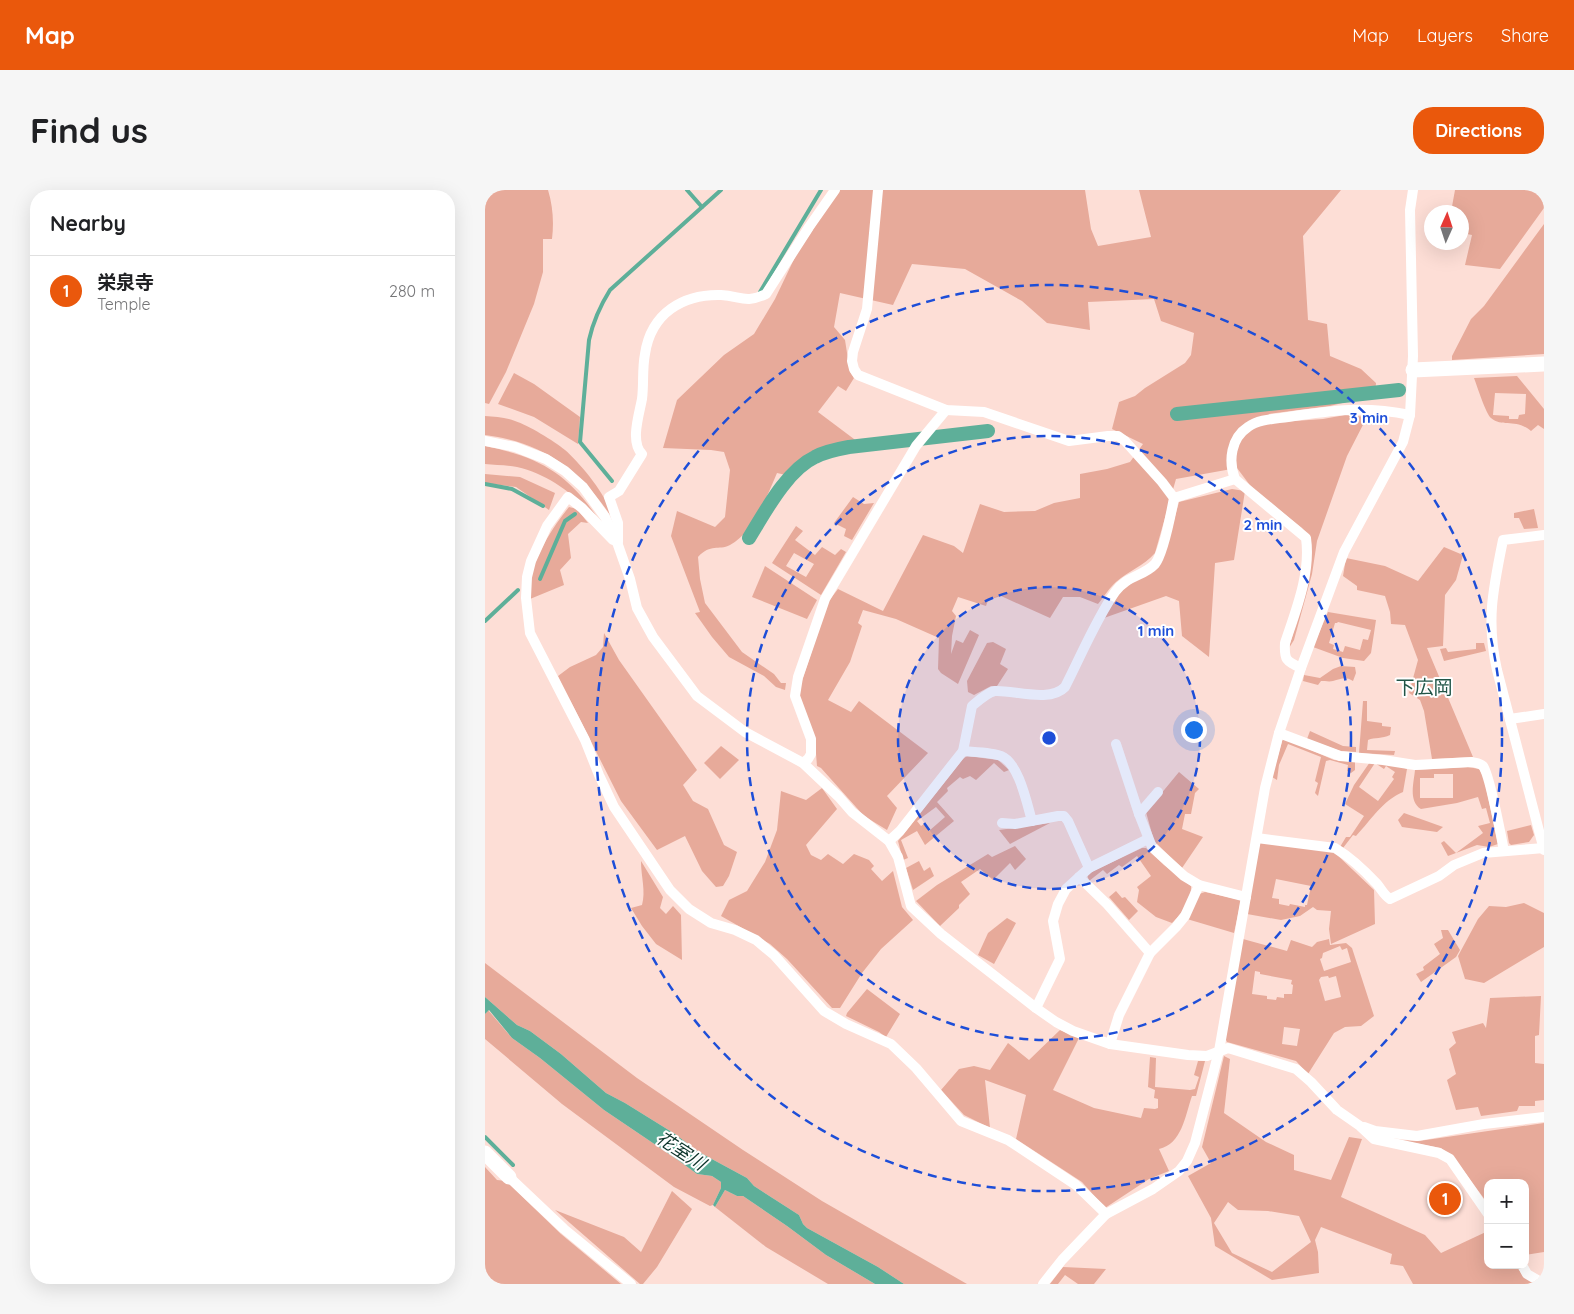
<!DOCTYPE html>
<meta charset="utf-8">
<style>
:root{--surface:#fff;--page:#f6f6f6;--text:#202124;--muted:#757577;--line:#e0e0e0;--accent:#ea580c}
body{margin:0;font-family:Quicksand,"Noto Sans JP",sans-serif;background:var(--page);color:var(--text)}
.controls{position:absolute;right:15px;bottom:15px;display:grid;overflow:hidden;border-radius:10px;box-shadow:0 5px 20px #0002}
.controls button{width:45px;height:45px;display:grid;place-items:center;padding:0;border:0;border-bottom:1px solid var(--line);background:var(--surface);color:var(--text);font:25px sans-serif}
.compass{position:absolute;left:939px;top:15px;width:45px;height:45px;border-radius:50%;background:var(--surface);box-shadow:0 5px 20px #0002;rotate:3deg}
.you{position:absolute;left:708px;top:539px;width:18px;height:18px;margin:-12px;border:4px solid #fff;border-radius:50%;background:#1a73e8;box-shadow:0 0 0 8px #1a73e833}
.badge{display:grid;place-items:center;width:32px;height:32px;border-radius:50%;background:var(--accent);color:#fff;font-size:16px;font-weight:700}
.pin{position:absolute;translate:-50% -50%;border:2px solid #fff;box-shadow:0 1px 5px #0006}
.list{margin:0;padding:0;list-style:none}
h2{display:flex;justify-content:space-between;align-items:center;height:65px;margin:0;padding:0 20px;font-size:21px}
h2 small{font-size:16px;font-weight:400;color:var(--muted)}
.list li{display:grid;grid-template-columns:32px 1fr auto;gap:15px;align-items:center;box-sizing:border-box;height:70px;padding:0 20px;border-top:1px solid var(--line)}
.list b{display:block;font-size:19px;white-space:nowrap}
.list p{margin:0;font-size:16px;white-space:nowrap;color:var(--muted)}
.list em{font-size:16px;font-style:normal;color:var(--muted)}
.map{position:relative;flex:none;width:1059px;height:1094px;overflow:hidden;border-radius:20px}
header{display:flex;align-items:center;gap:30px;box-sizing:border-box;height:70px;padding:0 25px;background:var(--accent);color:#fff}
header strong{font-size:24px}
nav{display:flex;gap:28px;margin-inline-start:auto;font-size:18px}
.intro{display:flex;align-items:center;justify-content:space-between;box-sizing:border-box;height:120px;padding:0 30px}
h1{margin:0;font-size:35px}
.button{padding:12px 22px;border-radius:20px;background:var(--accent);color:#fff;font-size:18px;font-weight:700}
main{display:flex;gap:30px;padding:0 30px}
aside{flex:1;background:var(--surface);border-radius:20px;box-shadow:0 5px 20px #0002}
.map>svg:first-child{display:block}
.green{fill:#e7aa9a;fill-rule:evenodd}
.water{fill:#5eaf99}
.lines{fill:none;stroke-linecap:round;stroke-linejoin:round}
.stream{stroke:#5eaf99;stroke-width:4}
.canal{stroke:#5eaf99;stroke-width:14}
.street{stroke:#fff;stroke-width:10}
.secondary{stroke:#fff;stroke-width:15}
.ring{fill:none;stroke:#1d4ed8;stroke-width:2.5;stroke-dasharray:9 6}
.labels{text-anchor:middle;stroke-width:4;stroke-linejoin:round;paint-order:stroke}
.water-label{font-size:18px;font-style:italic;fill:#0b3329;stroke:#fff}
.quarter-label{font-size:19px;fill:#215547;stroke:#fff}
.centre{fill:#1d4ed8;stroke:#fff;stroke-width:2.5}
.ring-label{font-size:15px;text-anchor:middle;font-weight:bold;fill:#1d4ed8;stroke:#fff;stroke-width:4;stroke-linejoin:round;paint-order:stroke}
</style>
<header>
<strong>Map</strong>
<nav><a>Map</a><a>Layers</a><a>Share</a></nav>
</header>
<div class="intro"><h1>Find us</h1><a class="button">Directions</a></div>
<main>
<aside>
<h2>Nearby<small></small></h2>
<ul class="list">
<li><span class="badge">1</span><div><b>栄泉寺</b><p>Temple</p></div><em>280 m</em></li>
</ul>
</aside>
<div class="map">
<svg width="1059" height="1094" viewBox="0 0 1059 1094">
<rect width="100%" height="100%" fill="#fdded6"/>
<g class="green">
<path d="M0 0H63C68 16 69 33 67 49H58V82L49 114 21 182 4 214 0 213Z"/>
<path d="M354 0H600L606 39 613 56 666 47 654 0H856L818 46 823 130 842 134 845 166 876 179 891 193 890 205 845 216 784 224 780 233 838 229 860 225 882 227 862 266 832 351 827 384 809 450 804 458C814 422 824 387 826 349L817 338 767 298 752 278 691 289 670 363C659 376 643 381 631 392 624 398 619 407 613 414L595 407H578L565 428 516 406 503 410 501 416 473 407 467 421 471 426 467 446 466 464 471 450 478 453 485 440 494 445 473 494 456 483 453 479 454 448 411 429 378 420 373 433 377 436 365 472 343 510 366 522 374 511 443 563 402 606 412 618 402 640 379 626 336 578 332 576 330 551 314 508V500L343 412 353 399 398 421 438 345 469 356 478 363 495 314 519 322 550 321 569 313 595 308V284L622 279 645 272 658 254 627 239 634 212 650 206 660 198 700 173 706 165 709 143 676 131 669 109 603 112 605 140 562 133 537 111 480 79 427 74 408 115 355 103 349 137 360 150 365 182 369 188 361 201 353 196 333 222 373 252 351 255 322 266 301 285 292 283C282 306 269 342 245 355 233 361 226 353 213 367L215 389 220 413 257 462 289 484 296 493H301L300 500 291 497 279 486 244 467 227 447 210 423 215 422 186 346 192 321 230 337 240 327 245 280 239 262 226 260 178 258 192 210 239 165 269 144 290 109 311 65Z"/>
<polygon points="970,0 1059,0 1059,18 1015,79 980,75 987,45 977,43 976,22 966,22"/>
<polygon points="1059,34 1059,164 967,170 967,166 986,129 999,116"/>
<polygon points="29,183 49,194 95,227 93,254 49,227 13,214"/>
<path d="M1032 186 1059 219V239L1053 235 1046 241C1031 228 1018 238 1006 228 1001 224 992 196 989 188ZM1010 203 1041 204 1040 224 1034 225 1033 229H1024V226L1008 225Z"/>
<path d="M0 226C10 227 21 227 30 231 43 235 69 251 80 260 93 271 125 308 125 325 94 278 56 252 0 245Z"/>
<path d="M0 256C54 267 83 283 114 330 91 306 64 284 32 277 22 275 10 275 0 274Z"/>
<polygon points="0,284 35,287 70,303 64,320 31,297 0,293"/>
<polygon points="747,299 760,301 749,370 730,373 724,467 697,446 694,411 681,406 619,428 634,403 680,363 694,312"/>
<polygon points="368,307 379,314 389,313 367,350 359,346 361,339 349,333"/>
<path d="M84 317 92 319 103 333 96 332 83 344 86 368 75 380 79 395 45 409C46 402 45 393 46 386 53 360 68 337 84 317Z"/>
<polygon points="1049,319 1053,338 1039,339 1034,328 1029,328 1029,323"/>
<path d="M311 336 318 341 310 350 330 365 337 357 350 365 356 359 361 362 336 405 287 373ZM309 363 329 374 321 387 301 376Z"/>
<polygon points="959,357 978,365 971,390 960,405 958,456 942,458 988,567 947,569 939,521 935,510 924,503 933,470 920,435 906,434 905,422 900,406 872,400 872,396 858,386 861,368 900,376 933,391"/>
<polygon points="280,376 332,410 322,429 267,407"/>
<path d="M843 422 891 430 886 463 879 471 858 468 828 457ZM853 432 886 440 883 450 878 449 875 460 860 456 858 462 848 459 849 455 844 453 850 433H852Z"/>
<polygon points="119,443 134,470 212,580 198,595 208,611 223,619 239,655 252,662 244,686 238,696 231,697 217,681 200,646 172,660 136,611 73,486 85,477 111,465 118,457"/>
<polygon points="508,452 521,459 515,474 523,479 512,496 506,496 489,505 483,502 482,491 502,453"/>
<polygon points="991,453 999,453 1001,461 959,471 955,459 961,458 963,462 991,459"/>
<path d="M856 476 870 477 871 483 868 491C860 486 856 489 848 491 845 492 839 491 836 491L833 495 818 491 819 485 835 488 848 479Z"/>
<path d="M878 511H882V531L897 533V536L906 537 905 545C897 549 890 547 883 550L882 560 910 561 909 565 874 563Z"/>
<polygon points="825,541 858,556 871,557 871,562 855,561 822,549"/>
<polygon points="798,548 849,570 870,572 870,580 866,583 862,581 863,575 845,570 841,571 833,606 830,603 833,593 830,591 836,567 803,554 794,575 792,590 787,587"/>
<polygon points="236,556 254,570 235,589 219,573"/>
<path d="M482 566 513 570 524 580 519 582 509 573 491 590 485 586 478 589 475 587 462 598 463 601 452 612 469 631 440 655 432 641 416 650 423 668 418 670 413 651 478 569ZM451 617 460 627 444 641 439 634 436 636 432 631Z"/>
<path d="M885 572 915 576 922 579 918 602C897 611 887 629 871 646L868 645 858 658 855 657 861 647H865L879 626 860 614 869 595ZM890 573 899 579 901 576 910 582 907 587 909 589 893 611 874 597Z"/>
<path d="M983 577 994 579 999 588 1013 654 1004 657 992 655 963 666 956 653 959 651 971 663 998 643 993 636 1005 633 1001 618 997 619 993 607 972 613 936 619C923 611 929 592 930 580ZM949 584H968V608H935V588H949Z"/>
<polygon points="694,582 714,599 710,603 706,624 700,624 697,639 718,647 697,678 669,651 661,622"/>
<polygon points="337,598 352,619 321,655 326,665 336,670 343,664 358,674 369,664 384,670 389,676 386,679 397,691 408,681 417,717 428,730 396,759 377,783 355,818 347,818 302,769 285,754 236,726 244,710 262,701 280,672 292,640 296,601 321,610"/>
<polygon points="919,623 958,637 952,642 917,637 913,630"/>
<polygon points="565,633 525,654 514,640"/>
<polygon points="1046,635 1049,645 1044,652 1026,655 1024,653 1022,641"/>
<path d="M775 652 848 661 889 700 890 734 846 754 844 739 846 721 832 720 828 717 815 726 796 730 762 724ZM791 689 826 696 822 715H820V717L805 714 804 716 794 714V709L787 708Z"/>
<polygon points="530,656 541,669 530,680 525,673 508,690 495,679 476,692 485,704 474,715 474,718 455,736 431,711 452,695 503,664 507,667"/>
<path d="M657 658H661L679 675 706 696C707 708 696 725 687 733L671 727 652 712 654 700 652 697 666 686 652 666 637 677 634 675 622 684 618 680 604 691 602 684Z"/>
<path d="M156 671 178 707 175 718 181 724 188 716 196 725 197 770 171 754 157 736 146 718 157 715C161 701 156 687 156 671Z"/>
<polygon points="434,671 439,681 445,677 449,686 428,700 421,678"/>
<polygon points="631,701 637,708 640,707 653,721 644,730 624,707"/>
<polygon points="720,702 756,710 749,743 702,729 714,704"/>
<polygon points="1039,713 1059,723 1059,757 999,793 980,789 973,766 993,729 1004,716 1021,717"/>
<polygon points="522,728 531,733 509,774 493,765 503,743"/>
<polygon points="956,740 963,740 975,760 971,767 936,792 931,784 939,780 938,777 955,764 949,754 958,748"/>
<path d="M758 749 802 761 806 750 827 757 832 752 844 749 845 755 861 753 867 758 889 826 876 836 860 837 849 843 823 884 811 871 742 852 740 848ZM855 756 857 760 862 758 866 772 839 781 835 769 837 768 838 763ZM770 781 775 782V784L807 790 806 794 808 795 807 804H799V808L792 807 791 810 782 809V806L767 804ZM843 786 844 788 851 786 856 807 840 811 834 790 836 787ZM799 837 815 839 812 856 797 854Z"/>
<polygon points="0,773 152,888 258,960 337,1011 482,1094 419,1094 393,1077 322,1038 318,1034 314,1025 269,996 262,988 212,961 190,944 140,913 121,903 76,864 45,841 32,835 0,807"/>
<polygon points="382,799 415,824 401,847 394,842 361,826 362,823"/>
<polygon points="1056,806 1054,845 1050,846 1050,873 1059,874 1059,910 1050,911 1050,916 1034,916 1032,921 996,926 993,917 971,920 962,890 971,884 964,859 971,853 967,842 998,833 1001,838 1005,808"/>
<polygon points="3,820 27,848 55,868 119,920 193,970 212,984 227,986 236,992 236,998 228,1015 225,1016 189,997 77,914 0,849 0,824"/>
<path d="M575 840 594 848 568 900 609 918 656 928 659 918 670 919 673 918V909L669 908 670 900 663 897 665 867 671 868 670 897 705 900 710 899 714 887 709 885 713 871H720L711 906H707C700 926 697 954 674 959L684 981 664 989 620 1018 597 992 531 949 541 905 500 890 505 938 479 925 456 900 474 879 489 876 505 880 523 853 544 870Z"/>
<path d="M739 866 745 869 739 923 781 952 809 965V980L846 990 864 947 877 949 856 1007 940 1045 956 1063 1003 1041V1075H1031L1038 1086 1051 1094H928L918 1076 905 1074 907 1064 836 1037 830 1050 833 1062 834 1083 787 1090 730 1056 726 1028 703 986 726 973 717 957ZM743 1012 753 1020 783 1021 814 1026 826 1052 787 1082 747 1063 729 1033Z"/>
<polygon points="1059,933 1059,1062 1040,1065 1040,993 1003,993 1003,1014 970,969 956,958 913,950 934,951"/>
<polygon points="0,977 12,990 21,991 76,1044 136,1094 0,1094"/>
<polygon points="240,1000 252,1006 258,1006 302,1036 341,1065 390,1094 343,1094 281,1057 230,1017"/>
<polygon points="187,1001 207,1019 172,1077 158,1094 155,1094 70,1020 139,1047 156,1062"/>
<polygon points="578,1077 621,1079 609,1094 593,1094 580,1085 573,1094 565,1094"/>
</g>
<polygon class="water" points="0,807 32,835 45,841 76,864 121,903 140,913 190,944 212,961 262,988 269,996 314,1025 318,1034 322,1038 393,1077 419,1094 390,1094 341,1065 302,1036 258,1006 252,1006 240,1000 230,1017 228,1015 236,998 236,992 227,986 212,984 193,970 119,920 55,868 27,848 4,820 0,824"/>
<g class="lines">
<g class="stream">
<polyline points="202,0 217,17"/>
<polyline points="275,102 336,0"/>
<path d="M127 291 95 252 104 150C108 132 115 116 125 100L236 0"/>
<polyline points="0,294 27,299 58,316"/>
<polyline points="55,389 80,331 90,324"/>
<polyline points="0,431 33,400"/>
<polyline points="0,947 28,975"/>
</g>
<g class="canal">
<polyline points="692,224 914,200"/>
<path d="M264 348C280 322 302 280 330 267 341 261 353 259 364 257L503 241"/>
</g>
<g class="street">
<path d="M393 0 382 119 368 162 367 171 369 179 373 185 461 220 499 222 584 251 623 246H633L640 251 677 292 689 308C686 323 679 363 670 374 659 386 641 386 630 402 610 431 596 466 580 497 565 513 529 500 510 501 503 502 493 511 487 516L478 561 415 641 404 651"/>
<polyline points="0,251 30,257 61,269 80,281 98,297 120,327 133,355 145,389 152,418 168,447 212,506 260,542 318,573 354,607 367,622 404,651 413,667 426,716 456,744 551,818 571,832 588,841 625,854 703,865 722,866 743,858 811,879 826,892 852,920 875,936 889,949 954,963 965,969 1003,1024"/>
<polyline points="689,308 750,289"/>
<path d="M1059 345 1018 350C1008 399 1001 431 1012 480L1059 660"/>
<polyline points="128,350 97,318 83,307 62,336 46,371 42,387 41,408 45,443 100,550 114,585 129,617 185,700 204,719 226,733 250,740 271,750 289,765 339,821 361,834 406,854 431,878 476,931 523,950 591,995 621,1024"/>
<path d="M133 352V333L124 307 134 301 157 264C145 252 154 225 157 209 159 194 157 179 160 164 166 123 198 104 236 105 256 106 260 114 281 104L324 37 350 0"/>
<path d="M816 478C801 471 799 470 800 453 811 420 826 383 821 348L750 289C743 271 746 248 763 237 774 229 790 229 803 227 848 220 880 216 925 225"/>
<polyline points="1025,529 1059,524"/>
<path d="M794 543 855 566 898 570 930 575 987 572C991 573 995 573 998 576 1005 585 1016 646 1019 661"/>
<polyline points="631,554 654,624 667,657 699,686 714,695 761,707"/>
<path d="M478 561C488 562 507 562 516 566 534 573 542 614 547 631"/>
<polyline points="318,573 323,569 326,564 326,549 310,506 313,487 340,409 431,256 461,220"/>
<polyline points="654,624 673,602"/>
<polyline points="517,633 530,634 573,626 579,626 583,631 604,678"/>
<path d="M772 648 850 658C865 667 880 681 892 694 897 700 899 705 905 709L954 686 969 675 998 663 1059 658"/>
<polyline points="594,687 622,714 665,763"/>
<polyline points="551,818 575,769 568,731 573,714 581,699 604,678 663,649"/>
<polyline points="625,854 634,825 665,763 691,737 700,726 714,695"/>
<polyline points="879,937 890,941 932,946 999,934 1059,927"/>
<polyline points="24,987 79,1039 146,1094"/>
<polyline points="1037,1075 1042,1084 1059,1094"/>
<polyline points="558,1094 577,1070 621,1024 668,999 694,981 702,971 710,953 734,861 780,598 794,543 816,478 859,362 918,252 925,225 928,166 925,20 928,0"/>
</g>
<g class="secondary">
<polyline points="928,180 1059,174"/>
<polyline points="0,963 24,987"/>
</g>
</g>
<circle cx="564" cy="548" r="151" fill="#1d4ed8" fill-opacity=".12"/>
<g class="ring">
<circle cx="564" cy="548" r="151"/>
<circle cx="564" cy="548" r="302"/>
<circle cx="564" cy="548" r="453"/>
</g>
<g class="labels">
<g class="water-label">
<text transform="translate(196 961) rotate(33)" y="6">花室川</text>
</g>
<g class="quarter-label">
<text x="939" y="504">下広岡</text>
</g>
</g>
<circle cx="564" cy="548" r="8" class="centre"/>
<g class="ring-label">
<text x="884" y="233">3 min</text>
<text x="778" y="340">2 min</text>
<text x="671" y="446">1 min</text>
</g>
</svg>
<div class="controls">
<button>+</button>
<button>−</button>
</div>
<svg class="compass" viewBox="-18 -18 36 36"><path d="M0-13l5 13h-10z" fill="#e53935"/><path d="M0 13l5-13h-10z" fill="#757577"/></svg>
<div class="you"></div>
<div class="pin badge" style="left:960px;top:1009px">1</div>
</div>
</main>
